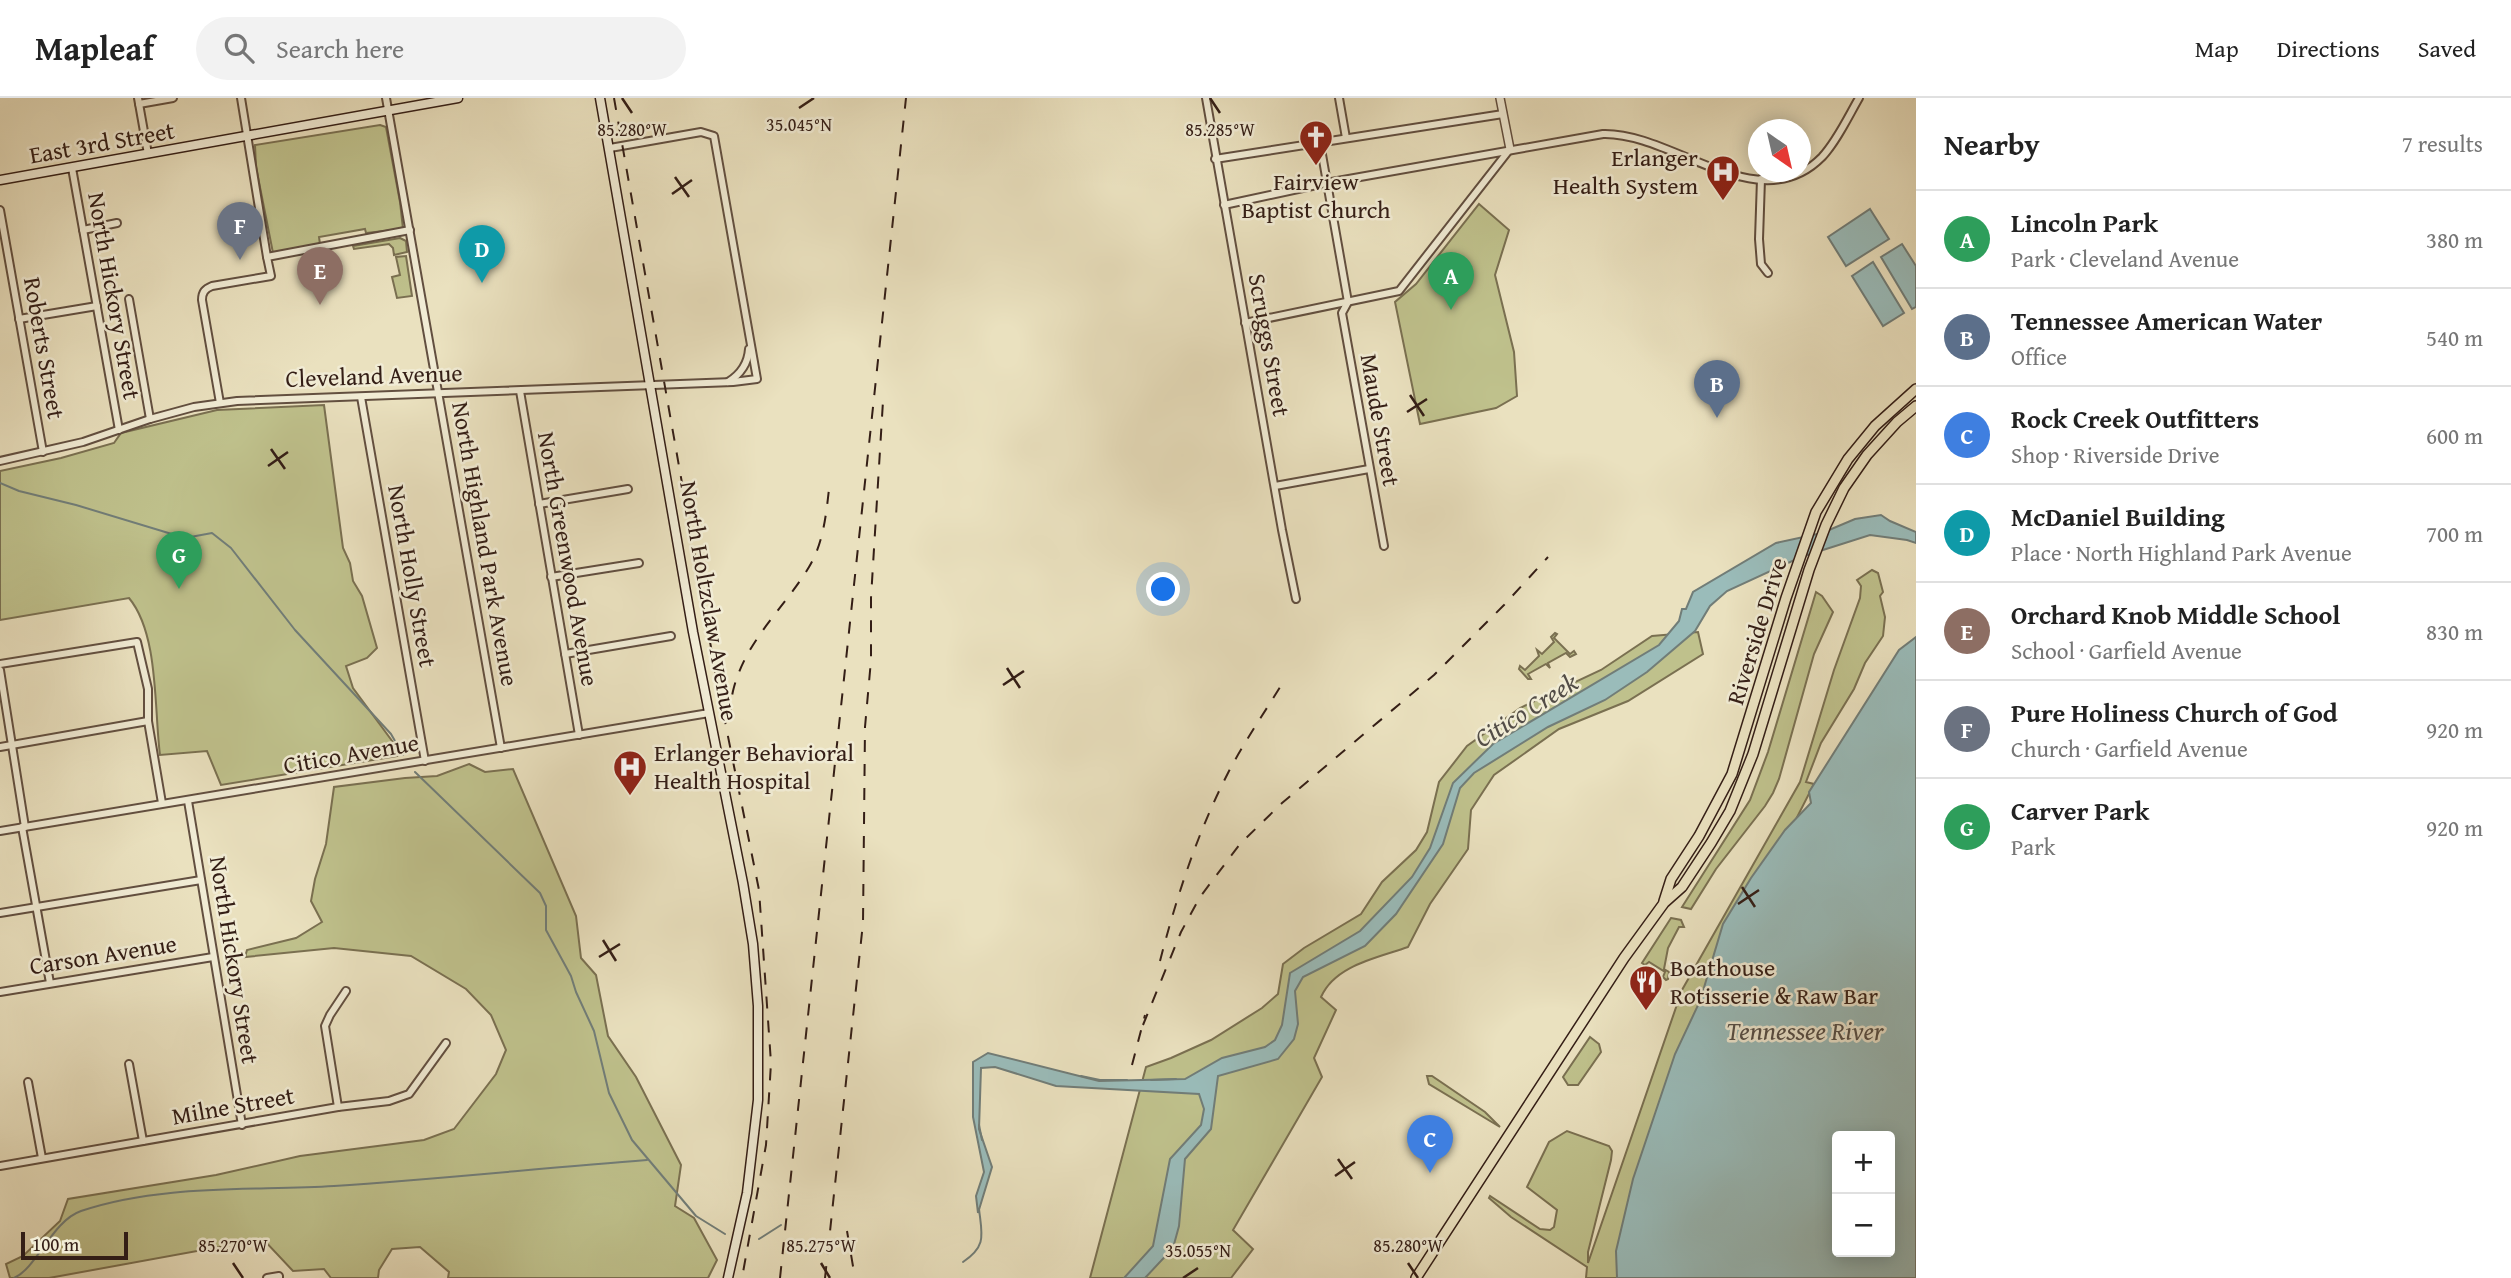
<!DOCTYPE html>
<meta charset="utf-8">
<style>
:root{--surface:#fff;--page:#f2f2f2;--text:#222;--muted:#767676;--line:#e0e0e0;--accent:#7c3aed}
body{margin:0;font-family:"Gentium Book Plus",serif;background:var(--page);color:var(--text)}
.controls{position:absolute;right:21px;bottom:21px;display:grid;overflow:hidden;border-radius:7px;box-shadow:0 4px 18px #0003}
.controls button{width:63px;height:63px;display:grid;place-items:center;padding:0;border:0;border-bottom:2px solid var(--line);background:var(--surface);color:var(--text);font:35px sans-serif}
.compass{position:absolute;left:1748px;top:21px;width:63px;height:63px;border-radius:50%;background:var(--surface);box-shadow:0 4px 18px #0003;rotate:146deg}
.scale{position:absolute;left:21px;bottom:18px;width:107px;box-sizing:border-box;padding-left:7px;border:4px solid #341e16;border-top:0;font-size:19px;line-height:24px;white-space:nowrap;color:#341e16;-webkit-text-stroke:5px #f1ecd5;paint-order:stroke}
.you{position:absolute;left:1164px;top:492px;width:24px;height:24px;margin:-18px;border:5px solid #fff;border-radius:50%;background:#1a73e8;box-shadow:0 0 0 10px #1a73e833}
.badge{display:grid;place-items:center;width:46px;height:46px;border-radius:50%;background:var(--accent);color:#fff;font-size:23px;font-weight:700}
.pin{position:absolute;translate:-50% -58px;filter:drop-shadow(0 2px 4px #0008)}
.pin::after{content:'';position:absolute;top:37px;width:24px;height:21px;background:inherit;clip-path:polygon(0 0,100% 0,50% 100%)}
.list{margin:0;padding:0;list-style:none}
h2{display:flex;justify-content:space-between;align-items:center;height:91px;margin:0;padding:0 28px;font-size:30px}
h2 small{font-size:23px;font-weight:400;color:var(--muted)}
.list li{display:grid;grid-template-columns:46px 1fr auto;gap:21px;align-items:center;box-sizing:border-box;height:98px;padding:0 28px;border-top:2px solid var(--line)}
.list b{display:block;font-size:26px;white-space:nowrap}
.list p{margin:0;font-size:23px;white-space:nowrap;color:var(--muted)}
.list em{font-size:23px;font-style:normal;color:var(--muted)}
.icon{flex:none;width:38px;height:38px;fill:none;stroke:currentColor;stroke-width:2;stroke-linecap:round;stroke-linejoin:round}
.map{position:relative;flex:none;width:1916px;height:1180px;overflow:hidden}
header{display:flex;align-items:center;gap:42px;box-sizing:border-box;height:98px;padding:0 35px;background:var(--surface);border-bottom:2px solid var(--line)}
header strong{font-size:33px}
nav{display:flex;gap:38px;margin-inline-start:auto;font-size:24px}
.search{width:490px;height:63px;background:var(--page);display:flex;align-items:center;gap:18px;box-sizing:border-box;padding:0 24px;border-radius:38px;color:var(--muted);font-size:26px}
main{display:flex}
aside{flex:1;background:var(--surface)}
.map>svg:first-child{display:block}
.green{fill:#bfc18c;stroke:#7a7051;stroke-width:2}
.water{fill:#9abcba;stroke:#717d78;stroke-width:2;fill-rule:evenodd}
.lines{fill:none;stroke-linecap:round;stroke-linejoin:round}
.stream{stroke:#717d78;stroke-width:2}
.minor-casing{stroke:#624f40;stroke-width:10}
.tertiary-casing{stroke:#624f40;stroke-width:10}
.secondary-casing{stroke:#341e16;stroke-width:11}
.primary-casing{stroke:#341e16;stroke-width:12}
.minor{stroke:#f1ecd5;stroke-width:6}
.tertiary{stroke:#f1ecd5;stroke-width:7}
.secondary{stroke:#f1ecd5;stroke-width:8}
.primary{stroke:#eae1bf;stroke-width:9}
.rail{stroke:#341e16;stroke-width:2;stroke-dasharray:12 12;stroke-linecap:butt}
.ticks{fill:none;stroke:#341e16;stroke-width:2.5}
.labels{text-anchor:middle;stroke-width:5;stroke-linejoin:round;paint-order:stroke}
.street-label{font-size:24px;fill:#341e16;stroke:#f1ecd5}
.poi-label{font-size:24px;fill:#341e16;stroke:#f1ecd5;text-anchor:start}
.water-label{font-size:26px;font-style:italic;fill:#534d47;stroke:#f1ecd5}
.ticks-label{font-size:18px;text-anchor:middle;fill:#341e16;stroke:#f1ecd5;stroke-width:5;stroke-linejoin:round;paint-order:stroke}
</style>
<header>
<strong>Mapleaf</strong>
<div class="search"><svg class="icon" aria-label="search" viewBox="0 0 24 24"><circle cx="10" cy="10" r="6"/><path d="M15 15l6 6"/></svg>Search here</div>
<nav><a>Map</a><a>Directions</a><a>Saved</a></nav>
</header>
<main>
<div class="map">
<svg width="1916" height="1180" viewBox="0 0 1916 1180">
<rect width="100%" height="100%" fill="#eae1bf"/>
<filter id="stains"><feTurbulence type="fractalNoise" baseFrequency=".00286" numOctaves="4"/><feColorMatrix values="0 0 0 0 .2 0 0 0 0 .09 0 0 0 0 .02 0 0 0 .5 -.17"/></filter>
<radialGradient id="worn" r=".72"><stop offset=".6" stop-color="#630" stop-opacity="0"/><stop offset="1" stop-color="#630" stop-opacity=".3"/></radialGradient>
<g class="green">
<polygon points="380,27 386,29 400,104 403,131 366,135 365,131 319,139 320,146 273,155 256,69 255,47"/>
<polygon points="1479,106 1509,132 1495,177 1514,254 1517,298 1496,310 1420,326 1395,204 1416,186"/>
<polygon points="400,140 406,143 407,154 394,157 393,150 389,146 354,151 353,148"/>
<polygon points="406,158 412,198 397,200 392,179 400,177 396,159"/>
<path d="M324 307 343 450 350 465 353 483 362 498 377 550 367 560 346 568 353 590 401 655 397 658 221 687 207 653 160 657C154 611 159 536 129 500L0 522V373L61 360 114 345 121 335 217 312Z"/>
<polygon points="1872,472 1878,475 1883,494 1880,498 1885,519 1883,538 1865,565 1854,591 1821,645 1806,684 1814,686 1691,927 1625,1180 1586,1180 1587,1169 1511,1119 1489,1100 1490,1098 1540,1131 1550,1132 1554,1129 1557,1112 1527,1089 1549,1044 1567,1033 1609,1048 1612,1053 1611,1062 1588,1154 1588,1165 1682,892 1800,684 1834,572 1860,500 1861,488 1857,482"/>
<polygon points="1816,494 1822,498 1833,514 1814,556 1779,681 1773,695 1765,708 1716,771 1691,811 1682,809 1750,702 1768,654"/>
<path d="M1698 534 1703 556 1628 603 1559 631 1494 677 1471 712 1468 751 1430 806 1408 849C1377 860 1335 867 1321 899L1336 912 1314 960 1322 979 1233 1132 1253 1151 1231 1180H1090L1146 969 1171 960 1211 942 1262 910 1278 896 1283 866 1304 850 1361 816 1382 784 1416 752 1427 734 1439 684 1467 648 1520 610 1601 572 1652 538Z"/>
<polygon points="1555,535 1557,536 1554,540 1570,556 1574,553 1576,556 1570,559 1566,555 1548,565 1550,570 1546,566 1528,576 1531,581 1528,581 1519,571 1520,568 1525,572 1539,558 1537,552 1542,556 1554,544 1551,539"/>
<polygon points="469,666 485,674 513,671 576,818 581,860 596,877 608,938 636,979 681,1067 675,1108 694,1120 717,1162 708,1180 448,1180 449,1174 420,1149 392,1151 379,1172 378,1180 331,1180 324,1171 293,1173 263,1141 49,1180 10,1180 6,1166 23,1158 60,1123 68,1101 216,1077 300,1058 424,1042 454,1031 496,976 506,952 491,917 466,891 411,858 334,850 245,859 247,852 296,840 322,824 311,803 315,781 326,746 334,689 405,680 437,678"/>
<polygon points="1671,820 1681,822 1684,829 1679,829 1668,850 1664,871 1669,874 1668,881 1666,882 1663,879 1665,874 1649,864 1645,867 1642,865"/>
<polygon points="1590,939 1599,946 1601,954 1578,987 1568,987 1563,979"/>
<polygon points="1427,978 1432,978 1485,1014 1500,1029 1429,986"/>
</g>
<g class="water">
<polygon points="1870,111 1889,141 1846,168 1828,139"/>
<polygon points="1902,146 1916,168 1916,209 1912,211 1881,159"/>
<polygon points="1873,164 1904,215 1883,228 1852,178"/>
<polygon points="1881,417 1890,423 1916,434 1916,445 1907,442 1870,437 1801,459 1727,493 1710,508 1695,533 1647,574 1605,602 1548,629 1474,675 1460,690 1443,746 1396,816 1365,848 1303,879 1295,893 1298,926 1294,941 1278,961 1218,978 1211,1031 1185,1061 1179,1128 1173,1150 1145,1180 1124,1180 1153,1148 1170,1061 1201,1027 1204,1011 1199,996 1056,988 995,969 981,970 979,1031 992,1069 978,1115 976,1098 984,1074 973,1019 973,964 988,955 1099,983 1185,981 1222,960 1265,949 1275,942 1282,927 1290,875 1360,833 1412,779 1430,750 1453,685 1493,646 1659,547 1679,523 1682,511 1686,511 1693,494 1776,445 1822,435 1855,421"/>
<path d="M1916 539V1180H1617L1616 1153 1633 1081 1675 956 1700 903 1723 826 1751 780 1785 732 1811 705 1809 694 1899 552ZM1837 1038H1890V1154H1837Z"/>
</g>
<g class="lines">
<g class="stream">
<polyline points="0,385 19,393 76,407 185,440 212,435 231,450 295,532 391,636 403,657"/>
<polyline points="415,674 540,795 546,808 546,832 571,878 576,894 594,933 609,995 632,1042 696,1118 725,1136"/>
<polyline points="1081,978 1100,982 1127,982"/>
<polyline points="1151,982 1176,981"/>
<polyline points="979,1027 982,1042"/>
<polyline points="759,1141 781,1127"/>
<path d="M963 1164C987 1148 982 1137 979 1111"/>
<path d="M14 1180C37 1170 52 1123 81 1113 161 1086 251 1093 334 1088 439 1081 543 1070 647 1062"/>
</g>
<g class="minor-casing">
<g id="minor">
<polyline points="138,0 148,56"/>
<polyline points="241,0 267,159"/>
<polyline points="386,0 501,650"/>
<polyline points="1206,0 1282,432 1296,501"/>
<polyline points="1339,0 1346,40"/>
<polyline points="139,6 173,0"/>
<polyline points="1320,45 1348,204 1342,215 1384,448"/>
<polyline points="1215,61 1503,16"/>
<polyline points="72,70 119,332"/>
<polyline points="1761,81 1759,141 1761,166 1768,175"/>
<path d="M1224 107 1326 85 1603 36C1673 34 1759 123 1822 59 1837 43 1848 19 1859 0"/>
<polyline points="0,112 43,354"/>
<polyline points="83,132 117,125"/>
<polyline points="129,201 150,321"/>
<polyline points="19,221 97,208"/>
<polyline points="1245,225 1399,193 1510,51"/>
<path d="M728 284C741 276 748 266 749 251"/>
<polyline points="520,293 579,637"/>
<polyline points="361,299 425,663"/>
<path d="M220 305 202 202C202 194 205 191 212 188L271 178 267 159 410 132"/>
<polyline points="0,363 83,344 150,321 194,309 237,303 733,284 757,281 714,38 701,34 610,50"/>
<polyline points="1275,388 1369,371"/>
<polyline points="539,406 628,391"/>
<polyline points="551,479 639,465"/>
<polyline points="565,556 671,538"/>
<polyline points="0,566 137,544 148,591 148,623 162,705"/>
<polyline points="0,572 25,729"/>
<polyline points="0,649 148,623"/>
<polyline points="188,703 242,1027"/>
<polyline points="22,729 50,885"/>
<polyline points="0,733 709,615"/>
<polyline points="0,815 201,782"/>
<polyline points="0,894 213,859"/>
<polyline points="129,966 143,1043"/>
<polyline points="28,984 42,1060"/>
<polyline points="338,1009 325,928 330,917 346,893"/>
<polyline points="0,1068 338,1009 389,1003 409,996 446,945"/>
<polyline points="267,1180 279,1178 279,1180"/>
</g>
</g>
<g class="tertiary-casing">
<polyline id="tertiary" points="1500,0 1510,51"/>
</g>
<g class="secondary-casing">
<g id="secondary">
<polyline points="600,0 693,534 743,785 753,846 758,908 758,1002 747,1095 728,1180"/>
<polyline points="0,82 458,0"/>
</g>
</g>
<g class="primary-casing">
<g id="primary">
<polyline points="1664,803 1671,781 1699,738 1732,676 1786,500 1816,414 1848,361 1875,328 1916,291"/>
<polyline points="1416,1180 1624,860 1664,805 1682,789 1711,745 1730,713 1753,656 1809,472 1826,427 1844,390 1867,357 1897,324 1916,308"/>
</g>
</g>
<use href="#minor" class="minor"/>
<use href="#tertiary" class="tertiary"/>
<use href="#secondary" class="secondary"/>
<use href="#primary" class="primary"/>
<g class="rail">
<polyline points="614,0 718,589 759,792 771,965 766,1047 742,1180"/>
<path d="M732 620C729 610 731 603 733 593 745 543 783 512 809 469 823 446 826 418 829 391"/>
<path d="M1160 863C1177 797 1198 733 1229 673 1245 643 1264 615 1282 586"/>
<polyline points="1143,927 1181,834 1200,799 1240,746 1282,705 1434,577 1504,507 1548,459"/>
<polyline points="1132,967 1145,917"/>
<polyline points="847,1133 855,1180"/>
<polyline points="780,1180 906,0"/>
<polyline points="825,1180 863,825 865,629 871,562 871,500 883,303"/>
</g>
</g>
<path class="ticks" d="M622 0 632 15M1210 0 1220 15M799 10 814 0M675 79 689 99M672 96 692 82M1410 297 1424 318M1407 314 1427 301M271 351 285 371M268 368 288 354M1007 570 1020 590M1003 587 1024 573M1742 789 1755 809M1738 806 1759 792M603 842 616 863M599 859 620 846M1338 1061 1352 1081M1335 1078 1355 1064M233 1165 243 1180M821 1165 830 1180M1408 1165 1418 1180M1183 1180 1198 1170"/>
<defs>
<g id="church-pin" transform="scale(1.75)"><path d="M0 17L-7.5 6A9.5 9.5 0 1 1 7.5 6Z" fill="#8f2418" stroke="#f1ecd5"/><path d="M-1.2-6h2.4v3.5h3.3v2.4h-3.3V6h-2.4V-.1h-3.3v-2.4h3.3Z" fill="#fff"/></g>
<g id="hospital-pin" transform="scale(1.75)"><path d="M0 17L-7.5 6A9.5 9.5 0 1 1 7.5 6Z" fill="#8f2418" stroke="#f1ecd5"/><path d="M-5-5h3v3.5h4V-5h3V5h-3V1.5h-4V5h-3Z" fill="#fff"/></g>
<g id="restaurant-pin" transform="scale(1.75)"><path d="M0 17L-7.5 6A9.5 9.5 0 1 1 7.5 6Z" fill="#8f2418" stroke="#f1ecd5"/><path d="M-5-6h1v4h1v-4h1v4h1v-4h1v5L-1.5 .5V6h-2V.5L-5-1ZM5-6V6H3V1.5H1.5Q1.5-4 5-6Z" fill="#fff"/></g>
</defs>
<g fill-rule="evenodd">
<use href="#church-pin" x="1316" y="39"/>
<use href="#hospital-pin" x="1723" y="74"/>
<use href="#hospital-pin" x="630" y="669"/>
<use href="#restaurant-pin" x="1646" y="884"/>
</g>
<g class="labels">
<g class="street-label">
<text transform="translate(102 45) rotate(-10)" y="8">East 3rd Street</text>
<text transform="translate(114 198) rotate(80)" y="8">North Hickory Street</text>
<text transform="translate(1269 247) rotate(80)" y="8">Scruggs Street</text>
<text transform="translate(44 250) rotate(80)" y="8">Roberts Street</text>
<text transform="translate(374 278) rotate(-2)" y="8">Cleveland Avenue</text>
<text transform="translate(1380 322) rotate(80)" y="8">Maude Street</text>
<text transform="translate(485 446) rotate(80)" y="8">North Highland Park Avenue</text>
<text transform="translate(568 461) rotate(80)" y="8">North Greenwood Avenue</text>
<text transform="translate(412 478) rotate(80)" y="8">North Holly Street</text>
<text transform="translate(709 503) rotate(80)" y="8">North Holtzclaw Avenue</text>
<text transform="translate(1757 533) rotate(-73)" y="8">Riverside Drive</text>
<text transform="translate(351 656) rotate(-10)" y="8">Citico Avenue</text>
<text transform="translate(103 857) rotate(-9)" y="8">Carson Avenue</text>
<text transform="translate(234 862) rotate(81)" y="8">North Hickory Street</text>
<text transform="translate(233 1008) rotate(-10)" y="8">Milne Street</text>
</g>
<g class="poi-label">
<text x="1698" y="68" text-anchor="end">Erlanger<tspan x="1698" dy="28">Health System</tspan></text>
<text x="1316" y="92" text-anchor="middle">Fairview<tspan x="1316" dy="28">Baptist Church</tspan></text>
<text x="654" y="663">Erlanger Behavioral<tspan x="654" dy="28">Health Hospital</tspan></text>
<text x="1670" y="878">Boathouse<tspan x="1670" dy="28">Rotisserie &amp; Raw Bar</tspan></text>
</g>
<g class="water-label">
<text transform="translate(1526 612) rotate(-32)" y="9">Citico Creek</text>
<text x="1805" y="942">Tennessee River</text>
</g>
</g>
<g class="ticks-label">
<text x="799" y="33">35.045°N</text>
<text x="632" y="38">85.280°W</text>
<text x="1220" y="38">85.285°W</text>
<text x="233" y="1154">85.270°W</text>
<text x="821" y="1154">85.275°W</text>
<text x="1408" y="1154">85.280°W</text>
<text x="1198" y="1159">35.055°N</text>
</g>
<rect width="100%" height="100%" filter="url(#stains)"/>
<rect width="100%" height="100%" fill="url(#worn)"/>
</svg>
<div class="controls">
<button>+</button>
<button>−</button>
</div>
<svg class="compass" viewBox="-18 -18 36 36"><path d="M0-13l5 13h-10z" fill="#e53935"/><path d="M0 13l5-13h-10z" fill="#767676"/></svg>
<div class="scale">100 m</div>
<div class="you"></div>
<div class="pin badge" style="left:1451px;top:212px;background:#2e9e5b">A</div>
<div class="pin badge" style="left:1717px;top:320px;background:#5c6f8a">B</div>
<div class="pin badge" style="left:1430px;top:1075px;background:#3f7fe0">C</div>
<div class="pin badge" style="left:482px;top:185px;background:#0f9aa8">D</div>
<div class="pin badge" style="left:320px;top:207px;background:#8d6e63">E</div>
<div class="pin badge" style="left:240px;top:162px;background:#6b7280">F</div>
<div class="pin badge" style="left:179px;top:491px;background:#2e9e5b">G</div>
</div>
<aside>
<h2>Nearby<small>7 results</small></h2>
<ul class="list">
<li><span class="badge" style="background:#2e9e5b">A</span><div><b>Lincoln Park</b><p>Park · Cleveland Avenue</p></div><em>380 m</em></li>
<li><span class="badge" style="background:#5c6f8a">B</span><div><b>Tennessee American Water</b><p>Office</p></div><em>540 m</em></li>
<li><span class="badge" style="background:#3f7fe0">C</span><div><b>Rock Creek Outfitters</b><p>Shop · Riverside Drive</p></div><em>600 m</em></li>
<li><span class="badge" style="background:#0f9aa8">D</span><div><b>McDaniel Building</b><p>Place · North Highland Park Avenue</p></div><em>700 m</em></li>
<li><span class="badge" style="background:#8d6e63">E</span><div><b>Orchard Knob Middle School</b><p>School · Garfield Avenue</p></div><em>830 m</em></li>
<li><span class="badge" style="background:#6b7280">F</span><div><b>Pure Holiness Church of God</b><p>Church · Garfield Avenue</p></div><em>920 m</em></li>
<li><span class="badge" style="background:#2e9e5b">G</span><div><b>Carver Park</b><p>Park</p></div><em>920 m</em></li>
</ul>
</aside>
</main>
